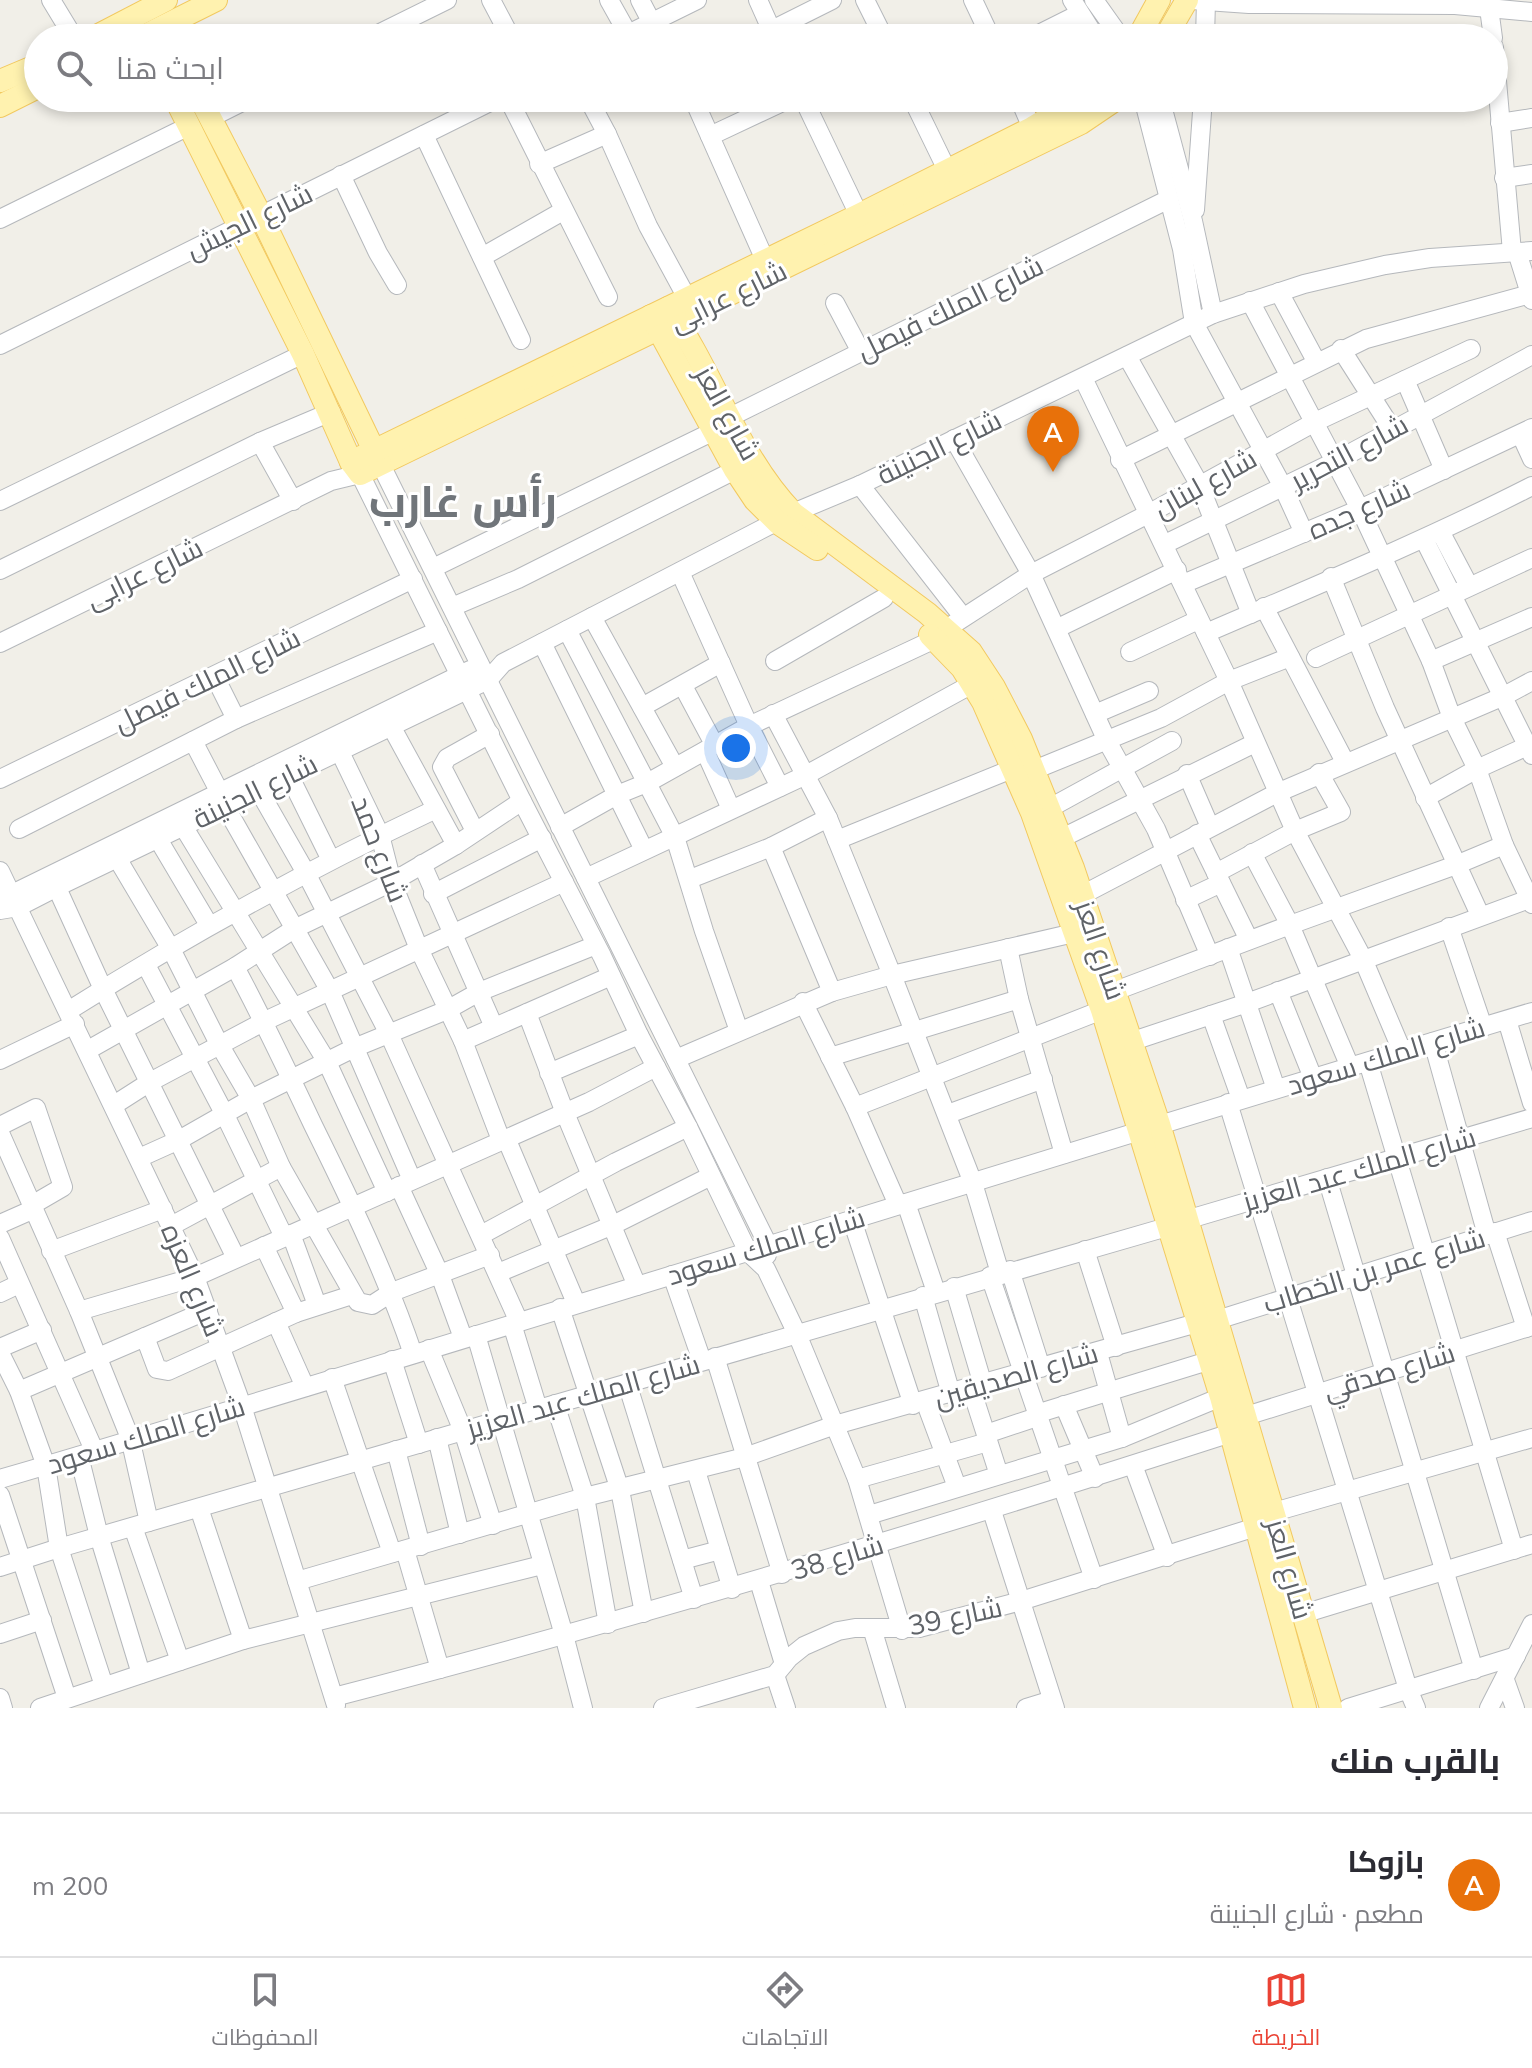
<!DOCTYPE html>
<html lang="ar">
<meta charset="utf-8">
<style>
:root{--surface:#fff;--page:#f2f2f3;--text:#2b2b33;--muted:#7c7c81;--line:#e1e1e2;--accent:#ea4335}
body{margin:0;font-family:Mulish,Cairo,sans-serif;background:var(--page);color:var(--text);direction:rtl}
.you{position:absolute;left:736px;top:748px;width:28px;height:28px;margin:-20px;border:6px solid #fff;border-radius:50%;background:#1a73e8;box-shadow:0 0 0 12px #1a73e833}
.badge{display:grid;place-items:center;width:52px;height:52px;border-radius:50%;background:var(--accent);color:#fff;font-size:26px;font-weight:700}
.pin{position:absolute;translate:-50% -66px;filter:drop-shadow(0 2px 4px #0008)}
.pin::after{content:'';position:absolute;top:42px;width:28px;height:24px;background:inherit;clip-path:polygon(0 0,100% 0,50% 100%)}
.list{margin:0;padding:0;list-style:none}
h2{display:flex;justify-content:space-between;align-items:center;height:104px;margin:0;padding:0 32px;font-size:34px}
h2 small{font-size:26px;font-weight:400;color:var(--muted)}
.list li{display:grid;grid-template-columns:52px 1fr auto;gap:24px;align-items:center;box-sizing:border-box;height:144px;padding:0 32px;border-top:2px solid var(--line)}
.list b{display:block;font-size:30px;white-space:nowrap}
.list p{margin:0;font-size:26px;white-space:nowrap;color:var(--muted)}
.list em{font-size:26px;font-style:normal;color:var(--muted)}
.icon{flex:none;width:44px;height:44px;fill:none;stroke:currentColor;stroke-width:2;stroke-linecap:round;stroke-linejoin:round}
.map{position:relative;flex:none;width:1532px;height:1708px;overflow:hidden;direction:ltr}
.search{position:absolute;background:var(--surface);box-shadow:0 4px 12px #0003;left:24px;right:24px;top:24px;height:88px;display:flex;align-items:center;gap:20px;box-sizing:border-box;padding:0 28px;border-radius:44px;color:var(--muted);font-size:30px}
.sheet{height:248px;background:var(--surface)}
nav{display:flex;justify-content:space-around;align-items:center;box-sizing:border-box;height:112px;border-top:2px solid var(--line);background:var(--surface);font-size:22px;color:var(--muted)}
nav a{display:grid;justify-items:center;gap:4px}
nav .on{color:var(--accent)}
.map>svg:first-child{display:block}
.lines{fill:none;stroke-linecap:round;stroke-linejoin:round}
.minor-casing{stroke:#b5b8bc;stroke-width:20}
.major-casing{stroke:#f2c960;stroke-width:24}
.minor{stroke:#fff;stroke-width:18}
.major{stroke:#fff2af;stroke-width:22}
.labels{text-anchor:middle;stroke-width:6;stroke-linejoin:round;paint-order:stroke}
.street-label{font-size:28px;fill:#5f6368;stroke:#fff}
.town-label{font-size:44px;font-weight:bold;fill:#70757a;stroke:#fff}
</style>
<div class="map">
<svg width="1532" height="1708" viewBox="0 0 1532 1708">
<rect width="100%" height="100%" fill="#f1efe8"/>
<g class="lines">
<g class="minor-casing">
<g id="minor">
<polyline points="51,0 74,38"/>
<polyline points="491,0 511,38"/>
<polyline points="609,0 628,34"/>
<polyline points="640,0 652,23"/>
<polyline points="758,0 775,38"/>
<polyline points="865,0 884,38"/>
<polyline points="973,0 991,38"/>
<polyline points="1072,0 1096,38"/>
<polyline points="1094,0 1121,38"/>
<polyline points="1192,0 1249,4 1455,5 1532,12"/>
<polyline points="1489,8 1493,38"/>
<polyline points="370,38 447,0"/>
<polyline points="620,38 697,0"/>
<polyline points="756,38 832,0"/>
<polyline points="1031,38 1079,14"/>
<polyline points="1205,38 1206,1"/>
<polyline points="1494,47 1512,252"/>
<polyline points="508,98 608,297"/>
<polyline points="588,98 607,134 648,226 687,298"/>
<polyline points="693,98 765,260"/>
<polyline points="803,98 859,215"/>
<polyline points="912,98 947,170"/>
<polyline points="1019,98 1032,128"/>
<polyline points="1143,98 1182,249 1194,323 1283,487 1304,533"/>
<polyline points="1160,98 1193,221 1213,314"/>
<polyline points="210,118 250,98"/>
<polyline points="1500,123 1532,118"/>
<polyline points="424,135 521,340"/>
<polyline points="710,136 791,98"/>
<polyline points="539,164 607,134"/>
<polyline points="341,175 378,253 397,285"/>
<polyline points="1504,178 1532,174"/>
<polyline points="1195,210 1203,98"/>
<polyline points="0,219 189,126"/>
<polyline points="1517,252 1532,300"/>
<polyline points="482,257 563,211"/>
<polyline points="1279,292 1316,361"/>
<polyline points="1250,301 1360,509 1431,661 1452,718 1477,769 1504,845 1532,904"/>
<polyline points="835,303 861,352"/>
<polyline points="0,345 498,98"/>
<polyline points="1341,349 1392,429"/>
<polyline points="1127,356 1199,484 1251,614"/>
<polyline points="1083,378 1229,681 1295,831 1363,959 1402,1051"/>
<polyline points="1405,380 1444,470"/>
<polyline points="730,417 1169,199"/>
<polyline points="1521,435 1532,459"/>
<polyline points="954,439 1031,574 1107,741 1156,829 1210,956"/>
<polyline points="260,442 293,501"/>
<polyline points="1120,460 1366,339 1530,294"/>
<polyline points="381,465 768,1245 767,1255"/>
<polyline points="860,485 963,617"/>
<polyline points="0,501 303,354"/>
<polyline points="1441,533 1469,586"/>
<polyline points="1424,539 1532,755"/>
<polyline points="1165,544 1334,462 1532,355"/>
<polyline points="433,568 714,431"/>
<polyline points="0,570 260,442 331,412"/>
<polyline points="680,572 749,726 780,787"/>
<polyline points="1331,577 1385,708 1480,915"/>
<polyline points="1183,584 1360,509 1532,428"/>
<polyline points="452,607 518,579 735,470"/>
<polyline points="1264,607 1345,762"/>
<polyline points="592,617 675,767"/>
<polyline points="1058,628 1177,570"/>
<polyline points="946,629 1031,574 1150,513 1315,422 1471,349"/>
<polyline points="567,630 675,837 704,931 739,1031"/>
<path d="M1206 633C1315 586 1426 540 1532 486"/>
<polyline points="0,643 331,481 360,474 522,801 602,956 639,1035 688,1127 748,1252 766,1269 797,1334 857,1479 902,1630"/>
<polyline points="542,643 644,850"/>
<polyline points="1130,652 1198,620"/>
<polyline points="1316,658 1532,558"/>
<polyline points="775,661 884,598"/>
<polyline points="1431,661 1532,617"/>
<polyline points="215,677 236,719"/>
<polyline points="683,686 714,744"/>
<polyline points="642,707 721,663"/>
<polyline points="773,714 828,818 892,975 973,1183 1000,1273"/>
<polyline points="1095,714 1149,691"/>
<polyline points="391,726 456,845"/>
<polyline points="193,741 219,791"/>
<polyline points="339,750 380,835 392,882 419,949 463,1041 501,1140"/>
<polyline points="705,751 731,809"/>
<polyline points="1034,770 1161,718 1229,681 1290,657"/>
<polyline points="1187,774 1210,827"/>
<polyline points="289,775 331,860"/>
<polyline points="0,779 413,579"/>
<polyline points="258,789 306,873 389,1034 519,1322"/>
<polyline points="1425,798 1477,769 1532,744"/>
<polyline points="225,806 330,991 412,1180"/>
<polyline points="1048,809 1172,741"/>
<polyline points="183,826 327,1062 387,1192"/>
<polyline points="560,827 617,795 649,782 749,726 935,639"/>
<polyline points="19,829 236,719 438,631"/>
<polyline points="475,831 442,767 447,758 490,734"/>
<polyline points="1197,834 1249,940"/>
<polyline points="158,839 209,925"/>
<polyline points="1060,839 1255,743"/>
<polyline points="837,840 1012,769"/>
<polyline points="771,847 832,992"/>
<polyline points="1252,853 1290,925 1350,1067"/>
<polyline points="117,858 171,949 219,1044 251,1099 281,1167 358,1302 372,1305 392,1292 490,1255"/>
<polyline points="422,864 494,1027"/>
<polyline points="0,871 195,1277 242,1406 336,1705"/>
<polyline points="1216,873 1295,831 1341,812 1319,773"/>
<polyline points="52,877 103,989 236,1258"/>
<polyline points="586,878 806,775 974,683"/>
<polyline points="690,879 771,847 828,818"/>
<polyline points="433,894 542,838"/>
<polyline points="1082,895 1277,793 1504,696 1532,681"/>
<polyline points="6,899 12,894 470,670"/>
<polyline points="1185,900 1221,883"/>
<polyline points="0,910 18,907 57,887 467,690 488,680 503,663 793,513 860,485 1213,314 1304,284 1385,265 1430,258 1532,251"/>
<polyline points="1449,927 1483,1027"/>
<polyline points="1008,948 1019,999"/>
<polyline points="1228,948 1276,1089"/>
<polyline points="146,965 225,1115 284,1237"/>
<path d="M235 967C263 1019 288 1072 313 1125 350 1200 386 1274 413 1354"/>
<polyline points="1115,991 1290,925 1456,865 1504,845"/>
<polyline points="1278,991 1313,1078"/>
<polyline points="803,1002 855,1107 898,1205"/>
<path d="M68 1011C187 936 309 869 436 809"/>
<polyline points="527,1013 565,1113 637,1286"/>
<polyline points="1211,1015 1241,1099"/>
<polyline points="1507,1020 1532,1103"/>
<polyline points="463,1041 611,976"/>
<polyline points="1133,1041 1247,1003 1532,898"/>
<polyline points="1433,1042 1487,1235"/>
<polyline points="88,1050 235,967 294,929 392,882 456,845 522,801"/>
<polyline points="830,1057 1019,999 1064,1154"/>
<polyline points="676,1059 832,992 892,975 1074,933"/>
<polyline points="0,1060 75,1024"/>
<polyline points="1368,1062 1514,1550"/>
<polyline points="549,1073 639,1035"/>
<polyline points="1228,1103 1408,1689 1416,1708"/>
<polyline points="114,1105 150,1082 265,1021 564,882"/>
<polyline points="855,1107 1102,1010"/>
<polyline points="948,1114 1043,1079"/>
<polyline points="0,1126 36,1108 63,1187 32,1205"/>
<polyline points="0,1133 79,1311 130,1438 149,1522"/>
<polyline points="506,1138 576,1303"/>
<polyline points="139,1158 179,1140 251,1099 354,1048 447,1010 479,992 596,945"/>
<polyline points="1327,1178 1474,1670"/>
<polyline points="399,1186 440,1275 463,1338"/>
<polyline points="906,1203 936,1292"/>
<polyline points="852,1220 913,1405"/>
<polyline points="1186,1220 1532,1118"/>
<polyline points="0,1224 34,1209"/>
<polyline points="171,1226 281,1167"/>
<polyline points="1495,1232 1526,1328"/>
<polyline points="291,1234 317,1305"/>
<polyline points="481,1235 616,1162 688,1127"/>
<polyline points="0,1238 94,1450"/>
<polyline points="264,1246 296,1313"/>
<polyline points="1085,1250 1116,1347"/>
<polyline points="51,1251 163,1209"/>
<polyline points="1010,1270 1041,1368"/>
<polyline points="498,1273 613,1225 711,1176"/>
<polyline points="672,1275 702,1361"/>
<polyline points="990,1276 1094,1579"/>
<polyline points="954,1287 983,1385"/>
<polyline points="0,1293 19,1284"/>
<polyline points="923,1296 951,1394"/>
<polyline points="560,1308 620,1490 644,1613"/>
<polyline points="79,1311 195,1277 589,1102 656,1067"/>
<polyline points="1217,1320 1532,1221"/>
<polyline points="276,1322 305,1387"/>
<polyline points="512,1324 538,1409"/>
<polyline points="476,1335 564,1635 583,1708"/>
<polyline points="145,1337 157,1369 168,1371 296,1313 352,1295"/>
<polyline points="0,1348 42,1330"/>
<polyline points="429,1349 463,1431 493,1525"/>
<polyline points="0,1353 19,1391 46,1466 59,1548 104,1686"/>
<polyline points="1098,1353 1122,1438"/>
<polyline points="715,1357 782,1574"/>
<polyline points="392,1360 419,1444"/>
<polyline points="332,1378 392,1553"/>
<polyline points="627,1383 694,1599"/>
<polyline points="971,1388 999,1475"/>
<polyline points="19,1391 208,1310"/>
<polyline points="925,1401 957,1487"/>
<polyline points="555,1404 585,1497 608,1624"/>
<polyline points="1064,1405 1095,1478"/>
<polyline points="1036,1414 1208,1361"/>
<polyline points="1246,1416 1532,1326"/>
<polyline points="986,1434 1037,1417"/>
<polyline points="437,1438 460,1534"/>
<polyline points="396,1450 421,1546"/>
<polyline points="79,1456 99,1536 141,1674"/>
<polyline points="1133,1465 1167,1557"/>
<polyline points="696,1471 732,1589"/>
<path d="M0 1479C512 1328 1020 1165 1532 1012"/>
<polyline points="857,1479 988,1442"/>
<polyline points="0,1495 67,1698"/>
<polyline points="199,1508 243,1640"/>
<polyline points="992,1511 1055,1708"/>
<polyline points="1274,1512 1532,1438"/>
<polyline points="869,1515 1122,1438 1221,1397"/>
<polyline points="133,1527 180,1661"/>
<polyline points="405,1550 440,1669"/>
<polyline points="682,1560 720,1550"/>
<polyline points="0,1567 59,1548 1167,1227"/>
<polyline points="297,1581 585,1497 745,1457 835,1425 1197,1323"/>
<polyline points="759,1581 784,1664"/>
<polyline points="1303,1614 1532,1544"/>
<polyline points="872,1628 896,1708"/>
<polyline points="0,1634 42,1620"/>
<polyline points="775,1675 786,1708"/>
<polyline points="1505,1680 1515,1708"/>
<path d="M334 1697C637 1618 934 1529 1231 1433"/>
<polyline points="0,1698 3,1708"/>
<polyline points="40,1708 243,1640 542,1565"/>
<polyline points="663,1708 775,1675 789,1658 804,1646 838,1631 855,1628 919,1628 1021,1601 1256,1527"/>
<polyline points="1026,1708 1052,1700"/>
<polyline points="1348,1708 1516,1656"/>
<polyline points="1489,1708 1532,1624"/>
</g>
</g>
<g class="major-casing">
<g id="major">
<polyline points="93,38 166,0"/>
<polyline points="140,38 216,0"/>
<polyline points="1138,38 1159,0"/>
<polyline points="1165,38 1187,0"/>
<polyline points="0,81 38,65"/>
<polyline points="175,98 303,354 351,462 360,474 1081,123 1118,98"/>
<polyline points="200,98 261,216 380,463"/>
<polyline points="0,106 38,87"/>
<path d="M668 308C714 373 737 455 793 513L927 613 971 652 994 687 1021 739 1073 868 1159 1124 1331 1708"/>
<polyline points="651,316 735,470 755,500 778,523 817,549"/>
<polyline points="351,462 859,215 1032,128 1082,98"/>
<polyline points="930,635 962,668 983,702 1032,813 1102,1010 1221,1397 1305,1708"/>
</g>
</g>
<use href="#minor" class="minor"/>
<use href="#major" class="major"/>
</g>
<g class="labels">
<g class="street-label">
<text transform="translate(249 221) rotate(-26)" y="10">شارع الجيش</text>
<text transform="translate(728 296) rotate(-26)" y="10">شارع عرابى</text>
<text transform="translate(950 308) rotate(-26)" y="10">شارع الملك فيصل</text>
<text transform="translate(728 413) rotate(61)" y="10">شارع العز</text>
<text transform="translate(939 447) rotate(-26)" y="10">شارع الجنينة</text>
<text transform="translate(1349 452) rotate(-28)" y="10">شارع التحرير</text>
<text transform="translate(1205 483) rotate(-29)" y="10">شارع لبنان</text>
<text transform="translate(1359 509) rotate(-24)" y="10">شارع جده</text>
<text transform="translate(144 573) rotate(-26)" y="10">شارع عرابى</text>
<text transform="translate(207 680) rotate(-26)" y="10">شارع الملك فيصل</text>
<text transform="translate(255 791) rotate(-26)" y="10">شارع الجنينة</text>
<text transform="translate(380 849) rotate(69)" y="10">شارع حمد</text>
<text transform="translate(1101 950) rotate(71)" y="10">شارع العز</text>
<text transform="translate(1386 1056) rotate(-17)" y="10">شارع الملك سعود</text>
<text transform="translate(1359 1169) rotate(-16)" y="10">شارع الملك عبد العزيز</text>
<text transform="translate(766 1246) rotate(-17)" y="10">شارع الملك سعود</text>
<text transform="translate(1374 1270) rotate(-17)" y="10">شارع عمر بن الخطاب</text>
<text transform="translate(193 1280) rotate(67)" y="10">شارع العزه</text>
<text transform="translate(1389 1371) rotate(-17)" y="10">شارع صدقي</text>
<text transform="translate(1016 1375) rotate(-16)" y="10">شارع الصديقين</text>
<text transform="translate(583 1396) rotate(-16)" y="10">شارع الملك عبد العزيز</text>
<text transform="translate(146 1435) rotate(-17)" y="10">شارع الملك سعود</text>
<text transform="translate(837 1557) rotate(-17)" y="10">شارع 38</text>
<text transform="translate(1290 1569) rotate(74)" y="10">شارع العز</text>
<text transform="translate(955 1616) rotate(-12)" y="10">شارع 39</text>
</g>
<g class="town-label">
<text x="463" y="517">رأس غارب</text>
</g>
</g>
</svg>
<div class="you"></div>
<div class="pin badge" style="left:1053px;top:472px;background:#e8710a">A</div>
<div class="search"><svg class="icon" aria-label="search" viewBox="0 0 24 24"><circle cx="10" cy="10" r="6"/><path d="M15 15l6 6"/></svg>ابحث هنا</div>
</div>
<section class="sheet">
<h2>بالقرب منك<small></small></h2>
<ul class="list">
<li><span class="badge" style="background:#e8710a">A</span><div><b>بازوكا</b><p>مطعم · شارع الجنينة</p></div><em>200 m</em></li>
</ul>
</section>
<nav>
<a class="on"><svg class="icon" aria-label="map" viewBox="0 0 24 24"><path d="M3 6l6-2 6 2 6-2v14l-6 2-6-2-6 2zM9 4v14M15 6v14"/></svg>الخريطة</a>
<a><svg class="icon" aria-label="directions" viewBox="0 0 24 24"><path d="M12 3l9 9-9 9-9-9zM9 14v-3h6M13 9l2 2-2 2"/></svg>الاتجاهات</a>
<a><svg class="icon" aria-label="saved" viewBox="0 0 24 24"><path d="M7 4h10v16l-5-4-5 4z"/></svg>المحفوظات</a>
</nav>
